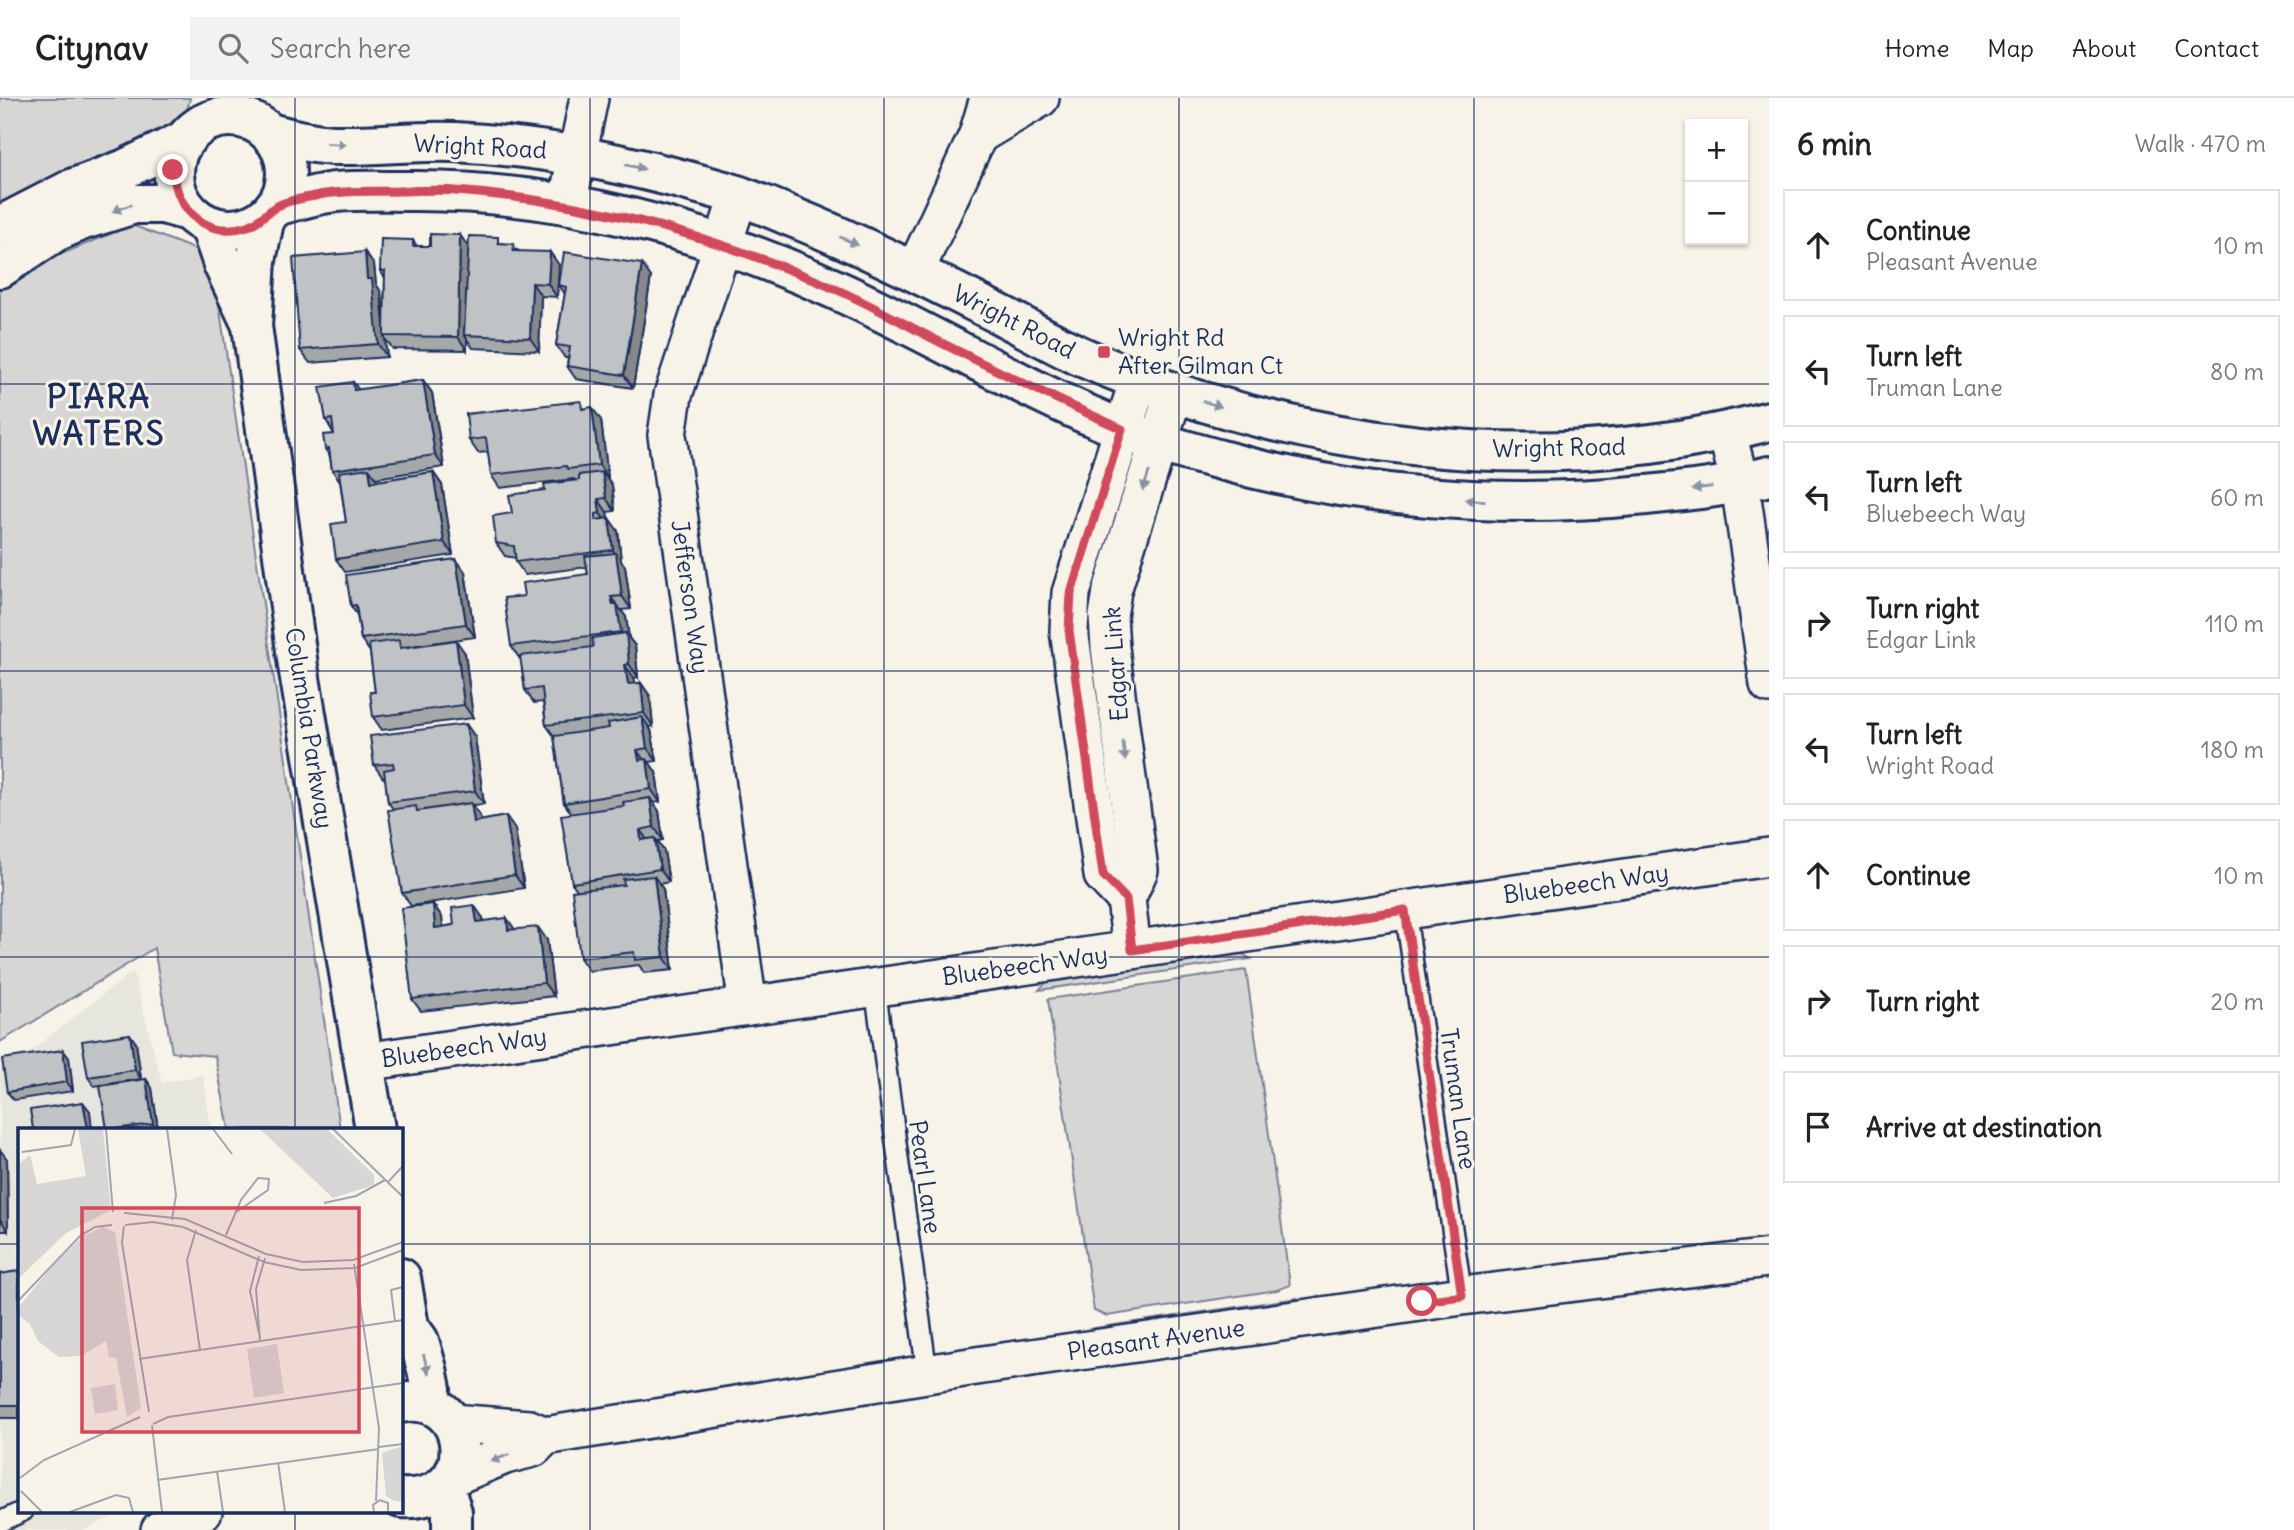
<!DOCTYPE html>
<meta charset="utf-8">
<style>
:root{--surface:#fff;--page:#f2f2f2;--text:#222;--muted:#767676;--line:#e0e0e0}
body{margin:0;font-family:Delius,sans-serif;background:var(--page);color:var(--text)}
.controls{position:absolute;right:21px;top:21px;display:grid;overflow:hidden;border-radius:0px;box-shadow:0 2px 5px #0004}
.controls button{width:63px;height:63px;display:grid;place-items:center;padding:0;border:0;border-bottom:2px solid var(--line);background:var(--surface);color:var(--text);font:35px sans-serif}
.stop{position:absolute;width:21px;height:21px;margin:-16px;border:5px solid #d1495b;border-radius:50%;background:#fff}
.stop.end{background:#d1495b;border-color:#fff;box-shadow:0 2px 7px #0008}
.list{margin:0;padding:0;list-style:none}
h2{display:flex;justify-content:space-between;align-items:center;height:91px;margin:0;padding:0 28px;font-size:30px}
h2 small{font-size:23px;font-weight:400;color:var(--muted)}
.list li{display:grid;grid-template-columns:46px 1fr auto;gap:21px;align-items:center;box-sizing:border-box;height:112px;margin:0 14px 14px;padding:0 14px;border:2px solid var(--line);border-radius:0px}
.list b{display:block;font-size:26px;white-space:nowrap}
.list p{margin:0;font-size:23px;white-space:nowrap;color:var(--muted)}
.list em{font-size:23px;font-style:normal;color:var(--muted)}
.icon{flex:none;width:38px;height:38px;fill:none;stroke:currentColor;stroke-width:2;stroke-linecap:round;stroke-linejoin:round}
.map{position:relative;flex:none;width:1769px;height:1432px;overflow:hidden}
header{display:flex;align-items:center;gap:42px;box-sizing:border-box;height:98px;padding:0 35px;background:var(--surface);border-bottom:2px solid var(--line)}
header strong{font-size:33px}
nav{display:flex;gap:38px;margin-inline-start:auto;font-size:24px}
.search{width:490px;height:63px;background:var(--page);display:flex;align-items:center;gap:18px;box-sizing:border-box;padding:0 24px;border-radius:0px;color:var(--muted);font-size:26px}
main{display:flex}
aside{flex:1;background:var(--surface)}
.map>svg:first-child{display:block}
.built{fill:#e6e5de}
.green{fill:#d7d6d4;stroke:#798299;stroke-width:2}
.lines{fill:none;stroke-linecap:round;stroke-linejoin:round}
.lane-casing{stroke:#1b2f5e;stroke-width:24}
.street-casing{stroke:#1b2f5e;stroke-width:42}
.secondary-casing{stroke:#1b2f5e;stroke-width:44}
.lane{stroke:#f7f3e8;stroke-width:19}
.street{stroke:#f7f3e8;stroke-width:37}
.secondary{stroke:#f7f3e8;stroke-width:38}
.wall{fill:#a5a8a9;stroke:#1b2f5e;stroke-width:2}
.shaded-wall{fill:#86888a;stroke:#1b2f5e;stroke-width:2}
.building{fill:#c0c3c5;stroke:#1b2f5e;stroke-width:2}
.oneway{fill:#8991a3}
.route{stroke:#d1495b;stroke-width:9}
.grid{fill:none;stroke:#1b2f5e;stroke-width:2;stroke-opacity:0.55}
.poi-dot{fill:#d1495b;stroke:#f7f3e8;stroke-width:2.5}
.labels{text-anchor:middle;stroke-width:6;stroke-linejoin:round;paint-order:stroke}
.street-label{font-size:24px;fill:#1b2f5e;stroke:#f7f3e8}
.poi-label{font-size:24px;fill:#1b2f5e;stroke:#f7f3e8;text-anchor:start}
.district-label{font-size:32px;font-weight:bold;letter-spacing:2px;fill:#1b2f5e;stroke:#f7f3e8}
.inset-road{fill:none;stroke:#9fa5b1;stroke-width:2}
.view{fill:#d1495b;fill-opacity:0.15;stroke:#d1495b;stroke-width:3.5}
.inset-edge{fill:none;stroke:#1b2f5e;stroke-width:3.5}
</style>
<header>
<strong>Citynav</strong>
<div class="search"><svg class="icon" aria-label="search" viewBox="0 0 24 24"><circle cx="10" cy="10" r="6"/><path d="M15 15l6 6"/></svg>Search here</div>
<nav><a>Home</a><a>Map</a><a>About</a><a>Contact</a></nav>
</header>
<main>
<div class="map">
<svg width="1769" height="1432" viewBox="0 0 1769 1432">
<rect width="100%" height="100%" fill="#f7f3e8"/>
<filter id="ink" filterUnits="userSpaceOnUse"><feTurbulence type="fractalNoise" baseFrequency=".0143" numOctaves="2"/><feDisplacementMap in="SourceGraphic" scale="14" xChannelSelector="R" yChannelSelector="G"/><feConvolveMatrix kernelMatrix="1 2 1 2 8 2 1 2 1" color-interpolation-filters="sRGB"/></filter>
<g filter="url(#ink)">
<polygon class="built" points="133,873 162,985 203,977 211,1031 19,1031 19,1413 124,1413 84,1432 0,1432 0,970 9,970"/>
<g class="green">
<polygon points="0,0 190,0 186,18 176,30 0,112"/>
<polygon points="132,127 212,158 340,1031 229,1031 215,958 172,954 154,850 0,944 0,183 4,180"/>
<polygon points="1235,852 1251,861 1039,892 1051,879"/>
<polygon points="1246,872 1290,1187 1277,1192 1107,1218 1094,1213 1048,901"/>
<polygon points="1297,1200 1290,1209 1105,1237 1094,1230"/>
</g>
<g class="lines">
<g class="lane-casing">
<g id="lane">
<polyline points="1405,812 1462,1198"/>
<polyline points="875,889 927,1275"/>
<polyline points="0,1424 23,1413"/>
</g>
</g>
<g class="street-casing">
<g id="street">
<polyline points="978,37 1040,0"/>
<polyline points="739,97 673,297 667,337 748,908"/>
<polyline points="567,107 589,0"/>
<polyline points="915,173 978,37 989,0"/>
<polyline points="1727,335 1740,386 1769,586"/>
<polyline points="1126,801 1103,777 1069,532 1071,495 1139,281"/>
<polyline points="1132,852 1126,801 1139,772 1110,550 1108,518 1112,493 1174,294"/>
<polyline points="364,964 1769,759"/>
<polyline points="452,1325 529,1331 545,1338 976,1268 1462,1198 1769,1160"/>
<polyline points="452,1379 505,1357 533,1350 545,1338"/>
<polyline points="160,1432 203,1413"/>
</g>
</g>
<g class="secondary-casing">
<g id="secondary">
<circle cx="230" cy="75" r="56"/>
<path d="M269 35C291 40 314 47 338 47 377 48 416 42 455 44 551 49 633 67 724 93 747 100 769 109 790 118 863 147 933 183 1003 218 1028 231 1054 246 1080 258 1293 351 1542 383 1769 323"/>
<path d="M275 108C295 103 315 96 336 94 359 92 383 93 406 93 557 91 707 132 843 195 938 239 1027 293 1124 332 1155 345 1188 353 1221 362 1363 401 1499 411 1646 397 1687 393 1729 389 1769 378"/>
<polyline points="265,119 256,162 252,228 298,568 375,1031"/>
<polyline points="0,128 74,90 123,72 183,43"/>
<polyline points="210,128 223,166 250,223"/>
<polyline points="0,170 55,134 83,122 134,106 163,106 188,113"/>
<polyline points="401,1180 409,1229 419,1243 427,1271 431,1291 425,1305"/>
<path d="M401 1305C474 1291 484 1406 401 1400"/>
<polyline points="444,1389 452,1414 452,1432"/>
</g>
</g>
<use href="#lane" class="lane"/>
<use href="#street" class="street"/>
<use href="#secondary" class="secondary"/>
</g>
<g class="wall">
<polygon points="460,137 468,149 502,145 519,153 559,167 557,199 541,198 539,253 473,250 467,241 467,252 393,251 385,241 387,259 310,265 300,252 374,167 376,186 381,194 384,222 385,180 380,173 413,142 417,148 430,148"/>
<polygon points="651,179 633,290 576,281 567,268 568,260 565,260 556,247 565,196 559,187"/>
<polygon points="423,282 432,295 444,369 376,380 378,383 433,374 442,387 453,457 345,474 336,461 346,424 340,383 332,372 330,359 325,351 334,336 326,322 353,284 359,292"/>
<polygon points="586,310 601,322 608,380 607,380 612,387 615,413 607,414 608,420 618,433 621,463 625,468 631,511 621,512 626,519 629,540 635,548 638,579 634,580 635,585 641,585 650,598 653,628 649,629 651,632 657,663 649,664 656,674 660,704 653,705 659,713 663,742 658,743 664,753 669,784 659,786 663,791 673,872 644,875 639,867 589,873 580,860 577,792 572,785 572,716 564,705 554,638 546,627 543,604 534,605 525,592 521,561 520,561 511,548 524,498 588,476 587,469 525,477 516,464 516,460 505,458 496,445 512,415 545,392 575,382 574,381 500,390 491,377 488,354 478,355 469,342"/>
<polygon points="456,461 465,474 475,539 404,549 465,555 473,620 382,632 373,619 375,594 370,554 361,541 357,517 351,508"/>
<polygon points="466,626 475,639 484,706 472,707 480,718 481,723 506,718 515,731 524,790 411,808 402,795 393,711 388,704 385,679 383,680 374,667"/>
<polygon points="433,806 442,819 443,829 483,820 484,823 547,842 554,898 421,913 412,901"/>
<polygon points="136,945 141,981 94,988 88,979"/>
<polygon points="63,952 69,960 73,993 14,1002 7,994"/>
<polygon points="146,981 152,990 158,1031 107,1031"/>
<polygon points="0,1052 7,1061 8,1133 0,1133"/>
<polygon points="19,1173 19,1320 2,1320 0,1317 0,1176"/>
</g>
<g class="shaded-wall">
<polygon points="460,137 469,150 464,237 467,241 467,252 458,239"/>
<polygon points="365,154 374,167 376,186 381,194 385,238 384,238 385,241 387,259 378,246 367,181"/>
<polygon points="550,154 559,167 557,199 548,186"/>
<polygon points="642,166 651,179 633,290 624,277"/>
<polygon points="532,185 541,198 539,253 530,240"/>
<polygon points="423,282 432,295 444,369 435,357"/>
<polygon points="592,309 601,322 608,380 599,367"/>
<polygon points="369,370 378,383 371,384"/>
<polygon points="433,374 442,387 453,457 444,444"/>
<polygon points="602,374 612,387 615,413 606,400"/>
<polygon points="598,401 607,414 609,428 600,415"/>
<polygon points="609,420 618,433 621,463 625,468 631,511 622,498 616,457 613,452"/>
<polygon points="456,461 465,474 475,539 466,526"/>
<polygon points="611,499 626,519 629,540 635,548 638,579 629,566 626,541 621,534"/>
<polygon points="456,542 465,555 473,620 464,607"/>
<polygon points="625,567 634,580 637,599 628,586"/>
<polygon points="641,585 650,598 653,628 644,615"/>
<polygon points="642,619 651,632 657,663 647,650"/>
<polygon points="466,626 475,639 484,706 475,693"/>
<polygon points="637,652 646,665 639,662"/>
<polygon points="647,661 656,674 660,704 651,691"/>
<polygon points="650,700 659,713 663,742 654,729"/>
<polygon points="471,705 480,718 483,737 474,724"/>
<polygon points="506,718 515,731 524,790 515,777"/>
<polygon points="640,732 649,744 641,742"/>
<polygon points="655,740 664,753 669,784 660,771"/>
<polygon points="654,778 663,791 673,872 664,859"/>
<polygon points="433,806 442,819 444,843 435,830"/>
<polygon points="474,807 483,820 486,837 477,824"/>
<polygon points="507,820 516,833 508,832"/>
<polygon points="538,829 547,842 554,898 544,885"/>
<polygon points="130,936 136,945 141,981 135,972"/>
<polygon points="63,952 69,960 73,993 67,984"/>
<polygon points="146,981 152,990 158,1031 156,1031 153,1026"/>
<polygon points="83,1004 90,1013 92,1031 88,1031"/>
<polygon points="0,1052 7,1061 8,1133 0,1121"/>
</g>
<g class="building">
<polygon points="430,136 460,137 458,239 384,238 385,173 380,173 381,141 413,142 413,148 430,148"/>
<polygon points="469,138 498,139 498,145 514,146 513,153 550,154 548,186 532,185 530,240 464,237"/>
<polygon points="365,154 367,181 372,181 378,246 300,252 293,160"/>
<polygon points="564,154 642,166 624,277 567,268 570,249 556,247 566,189 559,187"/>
<polygon points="423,282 435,357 332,372 329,350 325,351 323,337 334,336 332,321 326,322 320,289 353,284 354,292"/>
<polygon points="581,303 582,311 592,309 599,367 568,371 566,368 491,377 486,340 469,342 466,316"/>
<polygon points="369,370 371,384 433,374 444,444 336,461 331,426 346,424 339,374"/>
<polygon points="602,374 606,400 598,401 600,415 596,416 596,422 609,420 613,452 516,464 514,448 496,445 493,418 512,415 509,397 545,392 544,386 579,382 579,377"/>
<polygon points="616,455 622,498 611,499 613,507 617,506 621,534 511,548 504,500 524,498 522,485 588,476 585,458"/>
<polygon points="456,461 466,526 361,541 356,507 351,508 346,477"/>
<polygon points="626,535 629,566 625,567 628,586 641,585 644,615 546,627 542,590 525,592 520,558 593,549 592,540"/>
<polygon points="399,542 400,550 456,542 464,607 373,619 370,594 375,594 369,546"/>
<polygon points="642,619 647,650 637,652 639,662 647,661 651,691 564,705 554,638 609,630 608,625"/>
<polygon points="466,626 475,693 388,704 384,672 394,670 393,665 374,667 370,638"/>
<polygon points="650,700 654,729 640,732 641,742 655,740 660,771 572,785 561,717 624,708 623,704"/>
<polygon points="471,705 474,724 506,718 515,777 402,795 388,712 416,708 417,713"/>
<polygon points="654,778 664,859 635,862 634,854 580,860 572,793 624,787 623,781"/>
<polygon points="433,806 435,830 454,827 452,810 474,807 477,824 507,820 508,832 538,829 544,885 412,901 401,810"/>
<polygon points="130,936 135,972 88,979 82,943"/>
<polygon points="63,952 67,984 7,994 2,961"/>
<polygon points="146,981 153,1026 114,1031 107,1031 100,988"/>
<polygon points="83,1004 88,1031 33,1031 30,1012"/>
<polygon points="19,1173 19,1307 0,1307 0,1176"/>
</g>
<defs><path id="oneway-solid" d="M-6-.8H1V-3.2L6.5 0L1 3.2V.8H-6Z" transform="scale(1.75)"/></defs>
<g class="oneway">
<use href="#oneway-solid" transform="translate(336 46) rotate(3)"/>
<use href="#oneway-solid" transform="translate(635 69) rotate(13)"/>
<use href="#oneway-solid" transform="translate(122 110) rotate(160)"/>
<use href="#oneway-solid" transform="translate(849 143) rotate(24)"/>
<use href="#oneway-solid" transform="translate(1212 306) rotate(17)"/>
<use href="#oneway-solid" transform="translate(1146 383) rotate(109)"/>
<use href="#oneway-solid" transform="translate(1702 390) rotate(173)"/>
<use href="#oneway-solid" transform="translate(1475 402) rotate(-177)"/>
<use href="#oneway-solid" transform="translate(1124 653) rotate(83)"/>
<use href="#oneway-solid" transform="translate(426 1266) rotate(75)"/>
<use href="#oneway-solid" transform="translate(500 1360) rotate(159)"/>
</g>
</g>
<g class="lines" filter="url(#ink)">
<path class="route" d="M173 72C177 113 206 141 248 128 259 124 265 116 274 110 285 102 306 100 319 97 345 92 372 94 398 93 417 93 437 91 456 93 590 103 720 139 842 194 882 212 920 235 960 254 1013 281 1067 306 1122 331L1071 495 1069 532 1103 777 1126 801 1132 852 1405 812 1462 1198 1422 1203"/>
</g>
<path class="grid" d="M295 0V1031M590 0V1432M884 0V1432M1179 0V1432M1474 0V1432M0 286H1769M0 573H1769M0 859H1769M0 1146H19M401 1146H1769M295 1413V1432"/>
<rect class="poi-dot" x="1097" y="247" width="14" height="14" rx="3.5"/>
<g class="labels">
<g class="street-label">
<text transform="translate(480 49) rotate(3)" y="8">Wright Road</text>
<text transform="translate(1014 224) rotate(27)" y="8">Wright Road</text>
<text transform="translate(1559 350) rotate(-1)" y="8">Wright Road</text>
<text transform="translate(690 499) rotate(82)" y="8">Jefferson Way</text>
<text transform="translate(1116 566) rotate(-94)" y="8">Edgar Link</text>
<text transform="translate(309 630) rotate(81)" y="8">Columbia Parkway</text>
<text transform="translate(1586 786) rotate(-8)" y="8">Bluebeech Way</text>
<text transform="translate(1025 868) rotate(-8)" y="8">Bluebeech Way</text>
<text transform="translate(464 950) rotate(-8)" y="8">Bluebeech Way</text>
<text transform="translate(1458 1001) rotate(82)" y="8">Truman Lane</text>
<text transform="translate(925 1079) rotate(82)" y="8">Pearl Lane</text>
<text transform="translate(1156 1242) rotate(-8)" y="8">Pleasant Avenue</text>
</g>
<g class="poi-label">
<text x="1118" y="248">Wright Rd<tspan x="1118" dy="28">After Gilman Ct</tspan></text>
</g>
<g class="district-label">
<text x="99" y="310">PIARA<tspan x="99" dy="37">WATERS</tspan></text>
</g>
</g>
<g transform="translate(18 1030)">
<rect width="385" height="385" fill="#f7f3e8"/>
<path d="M60 1H85L93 82 48 105 0 151V37L12 27 19 56 68 48ZM242 1H309L356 47V57L315 70ZM85 99 97 104 123 280 109 289 98 230 91 229 88 213 63 228 41 229 20 213 12 196 0 187V180L36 136 65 108ZM259 216 266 265 236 270 229 221ZM97 256 100 282 77 286 73 260ZM385 318V374L377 373 368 368 364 325Z" fill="#d7d6d4"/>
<path class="inset-road" d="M88 1 95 84M149 1 158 67 154 92M195 1 214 26M315 1 385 69M4 24 53 17 57 1M370 54 385 38M306 75 338 68 367 52M106 85 167 91 248 126 285 134 335 132 385 114M107 97 135 94 165 99 246 134 283 142 337 140 385 122M106 98 104 115 131 284M178 102 169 132 182 222M208 107 223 72 240 50 251 51 250 62 217 85M336 136 361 300 358 373M0 173 62 108 77 99 94 97M377 193 373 162 385 159M241 205 232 163 241 128M242 213 238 161 247 130M121 231 385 192M135 296 150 289 385 255M134 297 144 384M361 319 385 316M260 334 267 384M199 343 205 384M2 350 26 332 122 289M139 352 361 321M3 363 24 384M52 384 98 367 111 370 115 384M356 384 355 377 362 372 370 375V384"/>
<path class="view" d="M64 80H341V304H64Z"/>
<rect width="385" height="385" class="inset-edge"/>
</g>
</svg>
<div class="controls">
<button>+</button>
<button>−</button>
</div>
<div class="stop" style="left:1422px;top:1203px"></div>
<div class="stop end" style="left:173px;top:72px"></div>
</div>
<aside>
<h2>6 min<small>Walk · 470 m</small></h2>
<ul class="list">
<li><svg class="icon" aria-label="ahead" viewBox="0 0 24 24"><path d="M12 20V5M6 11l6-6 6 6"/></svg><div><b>Continue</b><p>Pleasant Avenue</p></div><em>10 m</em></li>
<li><svg class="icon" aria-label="left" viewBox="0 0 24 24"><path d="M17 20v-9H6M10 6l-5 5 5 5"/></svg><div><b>Turn left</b><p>Truman Lane</p></div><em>80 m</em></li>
<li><svg class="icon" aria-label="left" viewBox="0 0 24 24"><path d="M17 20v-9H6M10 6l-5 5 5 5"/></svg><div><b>Turn left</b><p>Bluebeech Way</p></div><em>60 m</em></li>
<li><svg class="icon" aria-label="right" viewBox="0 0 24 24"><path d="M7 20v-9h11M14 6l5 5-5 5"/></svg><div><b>Turn right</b><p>Edgar Link</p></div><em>110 m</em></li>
<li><svg class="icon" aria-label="left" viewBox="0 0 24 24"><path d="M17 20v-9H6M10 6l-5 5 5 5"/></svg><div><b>Turn left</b><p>Wright Road</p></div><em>180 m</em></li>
<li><svg class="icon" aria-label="ahead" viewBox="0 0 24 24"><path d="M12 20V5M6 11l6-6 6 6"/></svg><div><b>Continue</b></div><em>10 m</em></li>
<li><svg class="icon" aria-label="right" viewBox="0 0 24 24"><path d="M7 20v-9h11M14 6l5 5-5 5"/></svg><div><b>Turn right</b></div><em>20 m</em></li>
<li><svg class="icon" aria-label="arrive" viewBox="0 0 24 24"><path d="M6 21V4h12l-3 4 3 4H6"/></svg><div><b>Arrive at destination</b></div></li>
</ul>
</aside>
</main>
